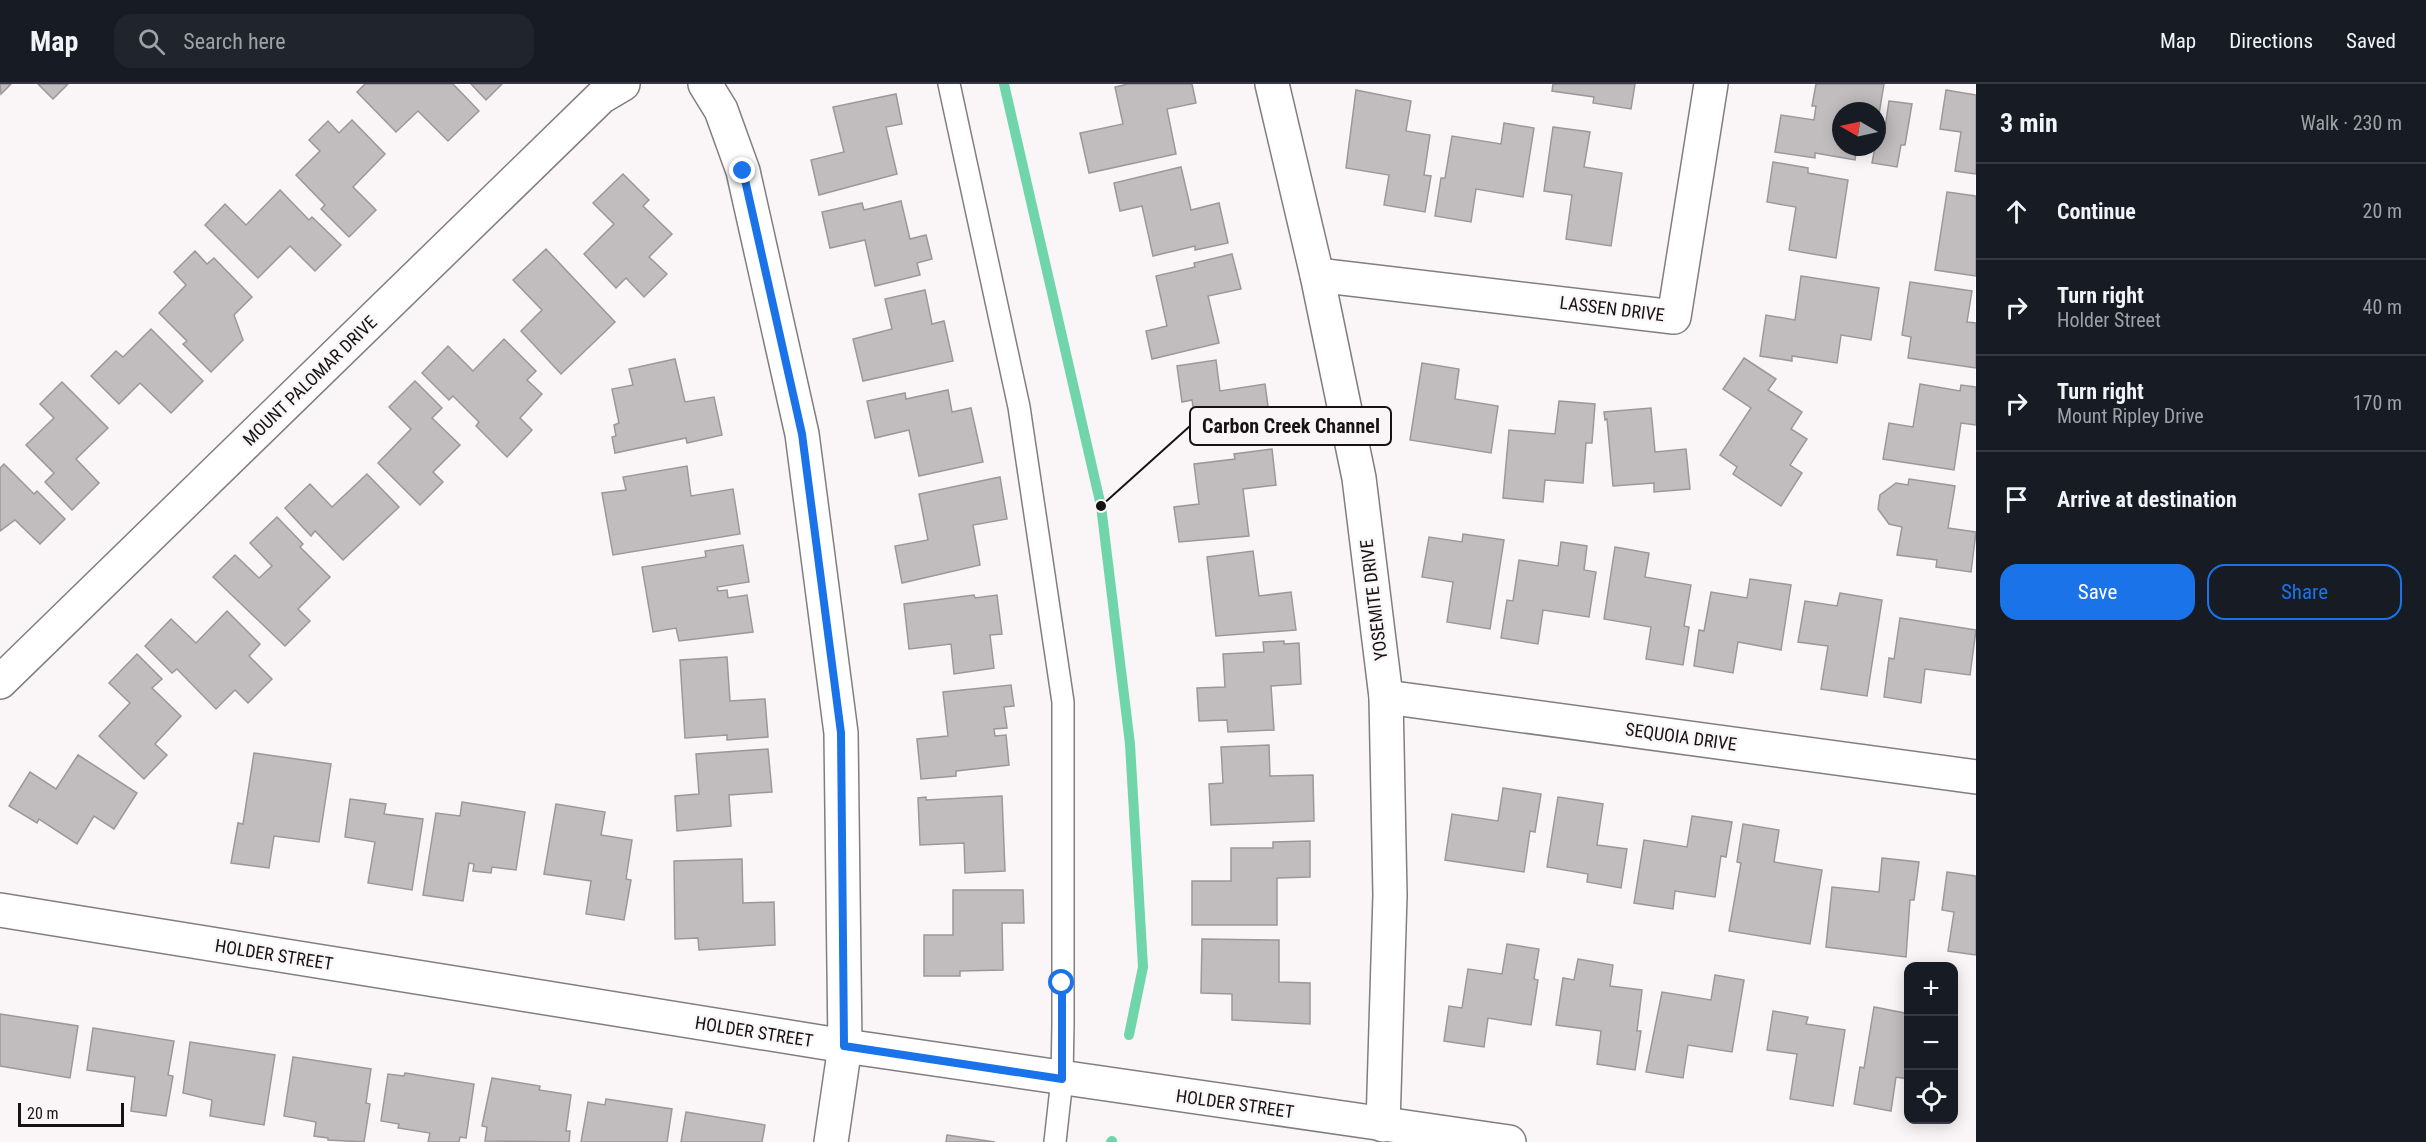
<!DOCTYPE html>
<meta charset="utf-8">
<style>
:root{--surface:#171b24;--page:#20242c;--text:#f1f3f6;--muted:#9ea1a6;--line:#363941;--accent:#1a73e8}
body{margin:0;font-family:"Roboto Condensed",sans-serif;background:var(--page);color:var(--text)}
.controls{position:absolute;right:18px;bottom:18px;display:grid;overflow:hidden;border-radius:12px;box-shadow:0 3px 15px #0003}
.controls button{width:54px;height:54px;display:grid;place-items:center;padding:0;border:0;border-bottom:2px solid var(--line);background:var(--surface);color:var(--text);font:30px sans-serif}
.compass{position:absolute;left:1832px;top:18px;width:54px;height:54px;border-radius:50%;background:var(--surface);box-shadow:0 3px 15px #0003;rotate:279deg}
.scale{position:absolute;left:18px;bottom:15px;width:106px;box-sizing:border-box;padding-left:6px;border:3px solid #151314;border-top:0;font-size:16px;line-height:21px;white-space:nowrap;color:#151314;-webkit-text-stroke:4px #faf5f6;paint-order:stroke}
.stop{position:absolute;width:18px;height:18px;margin:-14px;border:4px solid #1a73e8;border-radius:50%;background:#fff}
.stop.end{background:#1a73e8;border-color:#fff;box-shadow:0 2px 6px #0008}
.list{margin:0;padding:0;list-style:none}
h2{display:flex;justify-content:space-between;align-items:center;height:78px;margin:0;padding:0 24px;font-size:26px}
h2 small{font-size:20px;font-weight:400;color:var(--muted)}
.list li{display:grid;grid-template-columns:39px 1fr auto;gap:18px;align-items:center;box-sizing:border-box;height:96px;padding:0 24px;border-top:2px solid var(--line)}
.list b{display:block;font-size:22px;white-space:nowrap}
.list p{margin:0;font-size:20px;white-space:nowrap;color:var(--muted)}
.list em{font-size:20px;font-style:normal;color:var(--muted)}
.actions{display:flex;gap:12px;padding:18px 24px}
.actions a{flex:1;padding:14px 0;border:2px solid var(--accent);border-radius:18px;text-align:center;font-size:21px;color:var(--accent)}
.actions .main{background:var(--accent);color:#fff}
.icon{flex:none;width:33px;height:33px;fill:none;stroke:currentColor;stroke-width:2;stroke-linecap:round;stroke-linejoin:round}
.map{position:relative;flex:none;width:1976px;height:1058px;overflow:hidden}
header{display:flex;align-items:center;gap:36px;box-sizing:border-box;height:84px;padding:0 30px;background:var(--surface);border-bottom:2px solid var(--line)}
header strong{font-size:28px}
nav{display:flex;gap:33px;margin-inline-start:auto;font-size:21px}
.search{width:420px;height:54px;background:var(--page);display:flex;align-items:center;gap:15px;box-sizing:border-box;padding:0 21px;border-radius:18px;color:var(--muted);font-size:22px}
main{display:flex}
aside{flex:1;background:var(--surface)}
.map>svg:first-child{display:block}
.lines{fill:none;stroke-linecap:round;stroke-linejoin:round}
.stream{stroke:#70d5ab;stroke-width:10}
.building{fill:#c1bdbe;stroke:#9c9899;stroke-width:1.5}
.service-casing{stroke:#827e7f;stroke-width:24}
.minor-casing{stroke:#827e7f;stroke-width:36}
.tertiary-casing{stroke:#827e7f;stroke-width:36}
.service{stroke:#fff;stroke-width:21}
.minor{stroke:#fff;stroke-width:33}
.tertiary{stroke:#fff;stroke-width:33}
.route{stroke:#1a73e8;stroke-width:8}
.labels{text-anchor:middle;stroke-width:4.5;stroke-linejoin:round;paint-order:stroke}
.street-label{font-size:18px;fill:#151314;stroke:#faf5f6}
.leader{fill:none;stroke:#151314;stroke-width:2}
.callout-dot{fill:#151314;stroke:#faf5f6;stroke-width:2}
.callout{fill:#faf5f6;stroke:#151314;stroke-width:2}
.callout-label{font-size:20px;text-anchor:middle;font-weight:bold;fill:#151314}
</style>
<header>
<strong>Map</strong>
<div class="search"><svg class="icon" aria-label="search" viewBox="0 0 24 24"><circle cx="10" cy="10" r="6"/><path d="M15 15l6 6"/></svg>Search here</div>
<nav><a>Map</a><a>Directions</a><a>Saved</a></nav>
</header>
<main>
<div class="map">
<svg width="1976" height="1058" viewBox="0 0 1976 1058">
<rect width="100%" height="100%" fill="#faf5f6"/>
<g class="lines">
<g class="stream">
<polyline points="1004,0 1101,422 1130,660 1143,883 1129,951"/>
<polyline points="1111,1058 1112,1057"/>
</g>
</g>
<g class="building">
<polygon points="0,0 11,0 1,10"/>
<polygon points="38,0 68,0 53,15"/>
<polygon points="365,0 453,0 479,27 448,57 418,27 396,48 357,8"/>
<polygon points="471,0 502,0 486,16"/>
<polygon points="1128,0 1192,0 1196,19 1167,25 1176,70 1089,89 1080,49 1123,40 1115,3"/>
<polygon points="1553,0 1635,0 1631,25 1593,19 1594,13 1552,7"/>
<polygon points="1816,0 1884,0 1878,36 1877,27 1841,27 1841,63 1857,63 1855,76 1815,69 1815,74 1775,68 1781,31 1814,36 1816,22 1812,22"/>
<polygon points="1356,6 1411,17 1406,47 1430,51 1424,91 1431,92 1425,128 1384,121 1389,91 1346,84"/>
<polygon points="1946,6 1976,11 1976,90 1955,87 1961,48 1940,45"/>
<polygon points="896,10 902,40 886,43 897,90 819,111 811,76 844,68 833,23"/>
<polygon points="1889,17 1912,20 1905,61 1901,61 1897,83 1872,79 1877,52 1885,44"/>
<polygon points="352,36 385,70 353,103 376,126 349,153 321,125 325,121 296,91 320,67 309,56 328,37 339,49"/>
<polygon points="1504,39 1534,44 1523,113 1476,105 1471,138 1435,132 1441,94 1445,94 1452,52 1501,60"/>
<polygon points="1553,43 1590,48 1584,83 1622,89 1611,162 1566,155 1572,111 1544,107"/>
<polygon points="1773,78 1808,84 1808,89 1848,96 1836,174 1789,166 1796,123 1767,118"/>
<polygon points="1181,83 1191,126 1219,119 1228,159 1195,166 1195,162 1153,172 1142,122 1120,127 1114,99"/>
<polygon points="623,90 649,116 643,122 672,150 649,173 667,190 644,213 626,194 616,204 584,170 614,140 593,119"/>
<polygon points="280,106 309,136 312,133 341,161 315,187 290,162 258,194 205,141 225,120 246,141"/>
<polygon points="1947,108 1976,112 1976,192 1935,186"/>
<polygon points="901,117 910,155 926,151 932,175 917,179 920,191 875,202 865,156 830,164 822,128 862,119 864,126"/>
<polygon points="546,165 615,238 561,290 521,247 542,226 513,196"/>
<polygon points="195,167 207,180 214,174 252,213 234,231 243,256 211,288 183,260 187,257 159,229 186,201 174,188"/>
<polygon points="1232,170 1241,205 1208,212 1219,259 1152,275 1146,247 1167,242 1156,192 1195,183 1194,179"/>
<polygon points="1801,192 1879,204 1871,256 1841,251 1837,279 1792,272 1792,277 1760,272 1766,231 1795,236"/>
<polygon points="1910,198 1972,207 1967,238 1976,239 1976,284 1908,274 1911,253 1902,251"/>
<polygon points="925,206 932,240 944,237 953,277 863,297 853,255 892,245 885,215"/>
<polygon points="151,245 203,297 171,329 140,299 119,320 91,292 116,267 123,273"/>
<polygon points="504,255 536,287 527,296 542,310 520,334 532,346 507,373 476,342 479,338 453,312 449,316 422,289 448,262 473,287"/>
<polygon points="1744,274 1776,295 1768,306 1802,328 1791,345 1807,355 1790,381 1802,389 1781,422 1733,390 1737,383 1720,371 1751,324 1723,305"/>
<polygon points="675,275 685,318 714,313 722,351 687,359 686,354 615,369 612,353 616,352 614,341 619,339 612,305 633,301 629,285"/>
<polygon points="1216,276 1220,307 1265,300 1271,344 1198,355 1192,316 1182,318 1177,282"/>
<polygon points="1422,279 1459,285 1455,315 1498,322 1491,369 1410,356"/>
<polygon points="415,297 442,324 432,334 460,361 433,388 443,398 420,421 378,379 411,345 389,323"/>
<polygon points="62,298 108,344 76,375 99,399 72,426 45,398 54,389 26,361 54,334 40,320"/>
<polygon points="1920,300 1960,307 1961,301 1976,303 1976,341 1961,339 1954,386 1883,375 1889,339 1913,343"/>
<polygon points="948,306 952,328 971,324 983,378 919,392 909,346 875,354 867,317 905,309 906,315"/>
<polygon points="1559,317 1595,320 1592,359 1586,359 1583,399 1545,396 1543,418 1503,414 1509,346 1555,350"/>
<polygon points="1651,324 1655,368 1686,365 1690,405 1654,408 1654,399 1613,402 1607,335 1605,336 1604,328"/>
<polygon points="1272,365 1276,401 1243,405 1249,452 1179,458 1174,423 1199,420 1194,380 1235,375 1234,370"/>
<polygon points="4,380 34,410 37,407 65,435 40,460 15,436 0,447 0,384"/>
<polygon points="687,382 691,412 733,405 740,450 613,471 602,409 626,406 623,393"/>
<polygon points="367,390 399,423 343,476 315,447 311,452 285,424 310,400 332,423"/>
<polygon points="1000,393 1007,435 973,441 980,481 902,499 895,462 928,456 919,410"/>
<polygon points="1909,395 1955,402 1948,444 1976,448 1971,488 1936,483 1937,476 1897,471 1902,443 1889,440 1878,425 1880,411 1896,399 1908,401"/>
<polygon points="277,433 303,460 300,463 330,493 298,525 310,537 285,562 213,493 235,471 259,494 272,482 250,459"/>
<polygon points="1463,450 1504,456 1490,545 1447,538 1453,498 1422,493 1429,453 1462,458"/>
<polygon points="1561,458 1587,462 1584,486 1596,488 1589,533 1543,526 1538,560 1501,554 1507,516 1513,517 1519,476 1558,482"/>
<polygon points="743,461 749,498 717,503 718,507 727,506 728,514 747,511 753,548 679,557 676,544 653,548 642,483 706,473 705,467"/>
<polygon points="1615,463 1649,469 1645,493 1691,501 1684,542 1689,543 1683,581 1646,575 1651,543 1604,535"/>
<polygon points="1253,467 1259,512 1291,508 1296,546 1216,552 1207,473"/>
<polygon points="1750,495 1791,501 1781,566 1738,558 1733,589 1694,582 1699,546 1704,547 1711,508 1747,514"/>
<polygon points="1840,509 1882,516 1867,612 1821,605 1828,562 1798,558 1805,517 1837,522"/>
<polygon points="974,511 975,514 997,511 1002,550 990,551 994,584 954,590 951,560 909,565 904,520"/>
<polygon points="227,527 260,560 249,572 272,595 248,619 235,606 216,625 177,585 172,589 145,562 171,535 196,559"/>
<polygon points="1900,534 1976,546 1970,591 1925,585 1921,619 1884,613 1889,574 1894,575"/>
<polygon points="1284,557 1284,560 1299,559 1301,600 1271,602 1274,646 1228,648 1227,636 1199,637 1197,604 1225,603 1223,570 1264,568 1263,558"/>
<polygon points="137,570 162,595 152,604 181,632 155,660 167,671 144,695 99,652 130,619 109,599"/>
<polygon points="727,573 730,617 765,615 768,653 727,656 727,651 685,654 680,576"/>
<polygon points="1011,601 1014,622 1004,623 1007,644 994,645 995,652 1006,651 1009,681 956,687 956,692 921,695 917,655 948,652 943,608"/>
<polygon points="1269,661 1270,692 1313,691 1314,737 1211,741 1209,700 1223,699 1221,663"/>
<polygon points="768,665 772,708 729,711 731,742 677,747 675,712 699,710 696,670"/>
<polygon points="254,669 331,680 319,758 274,752 269,784 231,779 238,739 243,740"/>
<polygon points="78,671 137,709 114,745 94,732 77,760 39,735 37,739 9,722 30,688 56,705"/>
<polygon points="1503,704 1541,710 1535,748 1530,747 1524,788 1445,776 1452,730 1498,737"/>
<polygon points="1002,712 1005,787 965,789 964,759 920,761 918,714 926,713 926,716"/>
<polygon points="1558,713 1603,720 1597,761 1627,765 1621,804 1587,798 1588,790 1547,783"/>
<polygon points="350,715 386,720 384,730 423,735 412,806 368,799 375,758 345,753"/>
<polygon points="462,718 525,728 516,786 492,783 491,789 473,787 474,780 469,779 463,817 423,811 436,729 460,732"/>
<polygon points="556,720 605,728 601,751 632,756 626,795 631,796 624,836 586,830 591,797 544,790"/>
<polygon points="1692,732 1732,738 1726,773 1721,772 1715,813 1675,807 1673,825 1634,819 1644,756 1687,763"/>
<polygon points="1743,740 1779,746 1774,778 1822,786 1810,860 1729,847 1741,779 1737,778"/>
<polygon points="1310,757 1310,793 1277,794 1277,841 1192,841 1192,797 1231,797 1231,764 1273,764 1273,758"/>
<polygon points="1882,774 1919,778 1914,816 1910,816 1906,873 1826,863 1832,803 1879,808"/>
<polygon points="742,775 743,819 774,818 775,861 699,866 698,854 675,855 674,777"/>
<polygon points="1947,788 1976,792 1976,871 1948,867 1954,828 1942,826"/>
<polygon points="953,806 1023,806 1024,839 1002,839 1003,886 960,887 960,892 924,892 924,851 953,851"/>
<polygon points="1202,855 1279,856 1279,898 1310,899 1310,940 1232,936 1232,910 1201,909"/>
<polygon points="1507,860 1539,865 1534,895 1538,896 1531,941 1488,934 1484,963 1444,957 1449,922 1462,924 1468,885 1502,890"/>
<polygon points="1578,875 1613,881 1610,902 1642,906 1637,947 1641,947 1635,986 1597,980 1601,947 1556,941 1563,894 1574,896"/>
<polygon points="1715,891 1744,896 1732,968 1688,961 1683,994 1646,988 1662,908 1711,916"/>
<polygon points="1908,909 1908,995 1896,993 1891,1027 1854,1020 1860,983 1864,984 1874,923 1905,929"/>
<polygon points="1773,927 1808,933 1806,940 1845,946 1833,1022 1790,1015 1797,970 1767,966"/>
<polygon points="0,930 78,942 70,994 0,982"/>
<polygon points="93,944 174,957 168,991 173,992 166,1032 131,1027 135,993 87,986"/>
<polygon points="190,958 275,971 264,1041 210,1032 212,1016 183,1009"/>
<polygon points="293,973 371,985 366,1019 370,1020 364,1058 328,1056 328,1054 314,1052 316,1038 284,1032"/>
<polygon points="405,989 474,1000 466,1054 460,1053 459,1058 428,1058 430,1049 398,1044 399,1040 381,1037 388,990 404,992"/>
<polygon points="492,994 540,1002 539,1006 571,1011 566,1047 570,1047 569,1058 485,1057 487,1043 482,1042"/>
<polygon points="606,1015 672,1025 667,1058 581,1058 588,1018 605,1021"/>
<polygon points="686,1028 765,1041 762,1058 681,1058"/>
<polygon points="947,1051 995,1058 946,1058"/>
</g>
<g class="lines">
<g class="service-casing">
<polyline id="service" points="949,0 1019,323 1063,618 1063,940 1062,995 1055,1058"/>
</g>
<g class="minor-casing">
<g id="minor">
<polyline points="705,0 721,26 743,87 802,350 841,649 845,962 831,1058"/>
<polyline points="1272,0 1317,191 1359,394 1386,613 1390,811 1383,1041"/>
<polyline points="1317,191 1674,233 1711,0"/>
<polyline points="0,598 601,13 623,0"/>
<polyline points="1386,613 1976,693"/>
</g>
</g>
<g class="tertiary-casing">
<polyline id="tertiary" points="0,826 845,962 1509,1058"/>
</g>
<use href="#service" class="service"/>
<use href="#minor" class="minor"/>
<use href="#tertiary" class="tertiary"/>
</g>
<g class="lines">
<polyline class="route" points="743,87 802,350 841,649 844,962 1062,995 1062,899"/>
</g>
<g class="labels">
<g class="street-label">
<text transform="translate(1612 225) rotate(7)" y="6">LASSEN DRIVE</text>
<text transform="translate(310 297) rotate(-44)" y="6">MOUNT PALOMAR DRIVE</text>
<text transform="translate(1374 516) rotate(-97)" y="6">YOSEMITE DRIVE</text>
<text transform="translate(1681 653) rotate(8)" y="6">SEQUOIA DRIVE</text>
<text transform="translate(274 871) rotate(9)" y="6">HOLDER STREET</text>
<text transform="translate(754 948) rotate(9)" y="6">HOLDER STREET</text>
<text transform="translate(1235 1020) rotate(8)" y="6">HOLDER STREET</text>
</g>
</g>
<path class="leader" d="M1101 422L1190 342"/>
<circle class="callout-dot" cx="1101" cy="422" r="6"/>
<rect class="callout" x="1190" y="323" width="201" height="38" rx="6"/>
<g class="callout-label">
<text x="1291" y="349">Carbon Creek Channel</text>
</g>
</svg>
<div class="controls">
<button>+</button>
<button>−</button>
<button><svg class="icon" aria-label="locate" viewBox="0 0 24 24"><circle cx="12" cy="12" r="6"/><path d="M12 2v4M12 18v4M2 12h4M18 12h4"/></svg></button>
</div>
<svg class="compass" viewBox="-18 -18 36 36"><path d="M0-13l5 13h-10z" fill="#e53935"/><path d="M0 13l5-13h-10z" fill="#9ea1a6"/></svg>
<div class="scale">20 m</div>
<div class="stop" style="left:1062px;top:899px"></div>
<div class="stop end" style="left:743px;top:87px"></div>
</div>
<aside>
<h2>3 min<small>Walk · 230 m</small></h2>
<ul class="list">
<li><svg class="icon" aria-label="ahead" viewBox="0 0 24 24"><path d="M12 20V5M6 11l6-6 6 6"/></svg><div><b>Continue</b></div><em>20 m</em></li>
<li><svg class="icon" aria-label="right" viewBox="0 0 24 24"><path d="M7 20v-9h11M14 6l5 5-5 5"/></svg><div><b>Turn right</b><p>Holder Street</p></div><em>40 m</em></li>
<li><svg class="icon" aria-label="right" viewBox="0 0 24 24"><path d="M7 20v-9h11M14 6l5 5-5 5"/></svg><div><b>Turn right</b><p>Mount Ripley Drive</p></div><em>170 m</em></li>
<li><svg class="icon" aria-label="arrive" viewBox="0 0 24 24"><path d="M6 21V4h12l-3 4 3 4H6"/></svg><div><b>Arrive at destination</b></div></li>
</ul>
<div class="actions"><a class="main">Save</a><a>Share</a></div>
</aside>
</main>
